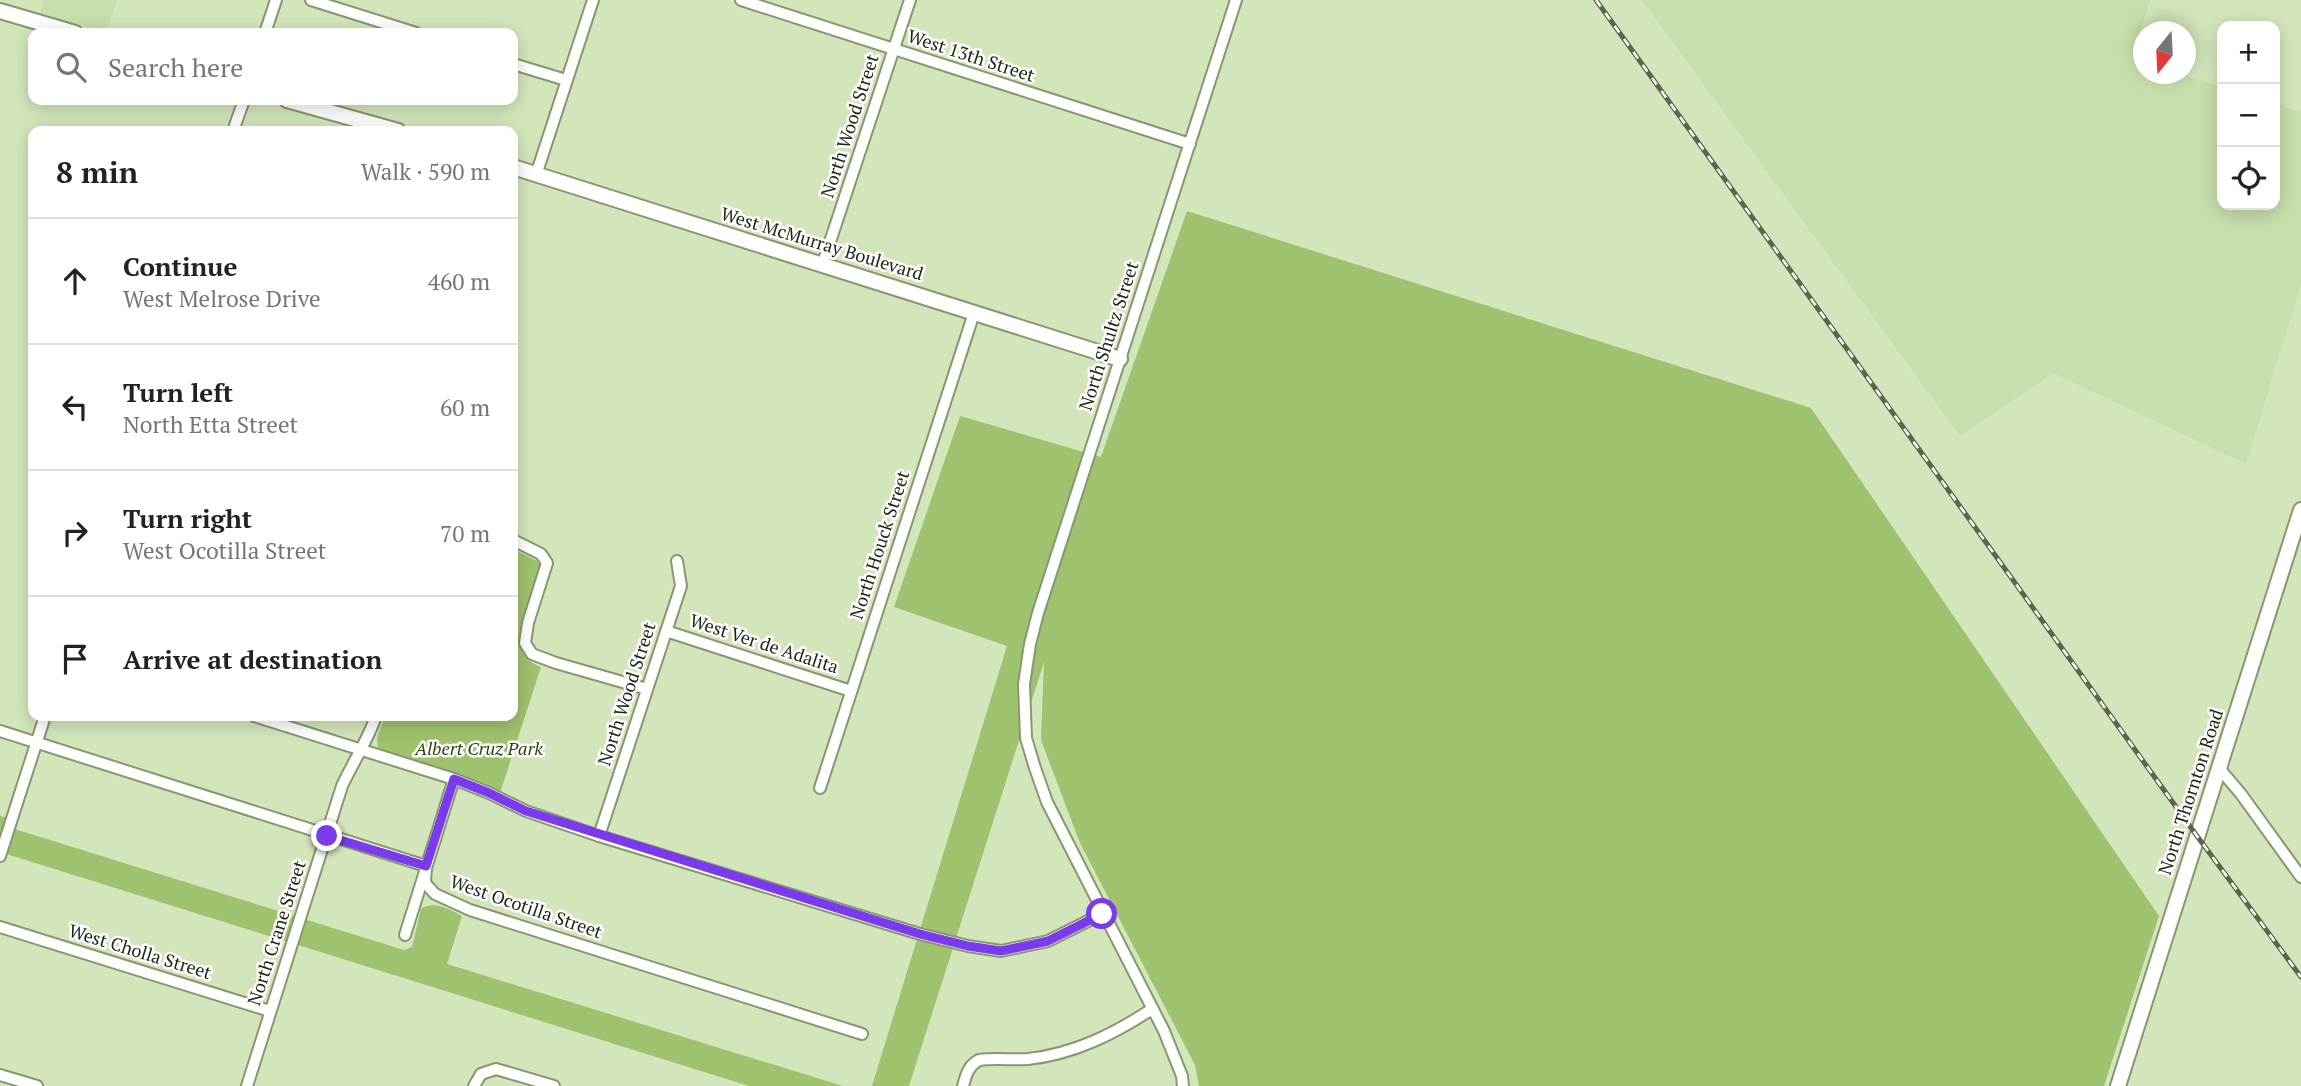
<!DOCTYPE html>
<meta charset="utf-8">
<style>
:root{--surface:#fff;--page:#f2f2f2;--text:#222;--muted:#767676;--line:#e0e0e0}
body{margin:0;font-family:"PT Serif",serif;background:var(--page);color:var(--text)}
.controls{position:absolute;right:21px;top:21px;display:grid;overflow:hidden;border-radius:14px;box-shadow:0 4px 18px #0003}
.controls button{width:63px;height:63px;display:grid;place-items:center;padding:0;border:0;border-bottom:2px solid var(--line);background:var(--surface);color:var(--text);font:35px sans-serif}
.compass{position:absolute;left:2133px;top:21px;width:63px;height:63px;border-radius:50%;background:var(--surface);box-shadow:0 4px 18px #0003;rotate:198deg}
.stop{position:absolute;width:21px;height:21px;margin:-16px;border:5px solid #7c3aed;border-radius:50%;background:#fff}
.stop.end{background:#7c3aed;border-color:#fff;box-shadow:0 2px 7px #0008}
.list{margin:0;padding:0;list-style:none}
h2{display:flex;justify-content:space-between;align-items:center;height:91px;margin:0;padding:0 28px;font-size:30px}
h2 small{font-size:23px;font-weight:400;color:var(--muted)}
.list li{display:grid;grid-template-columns:46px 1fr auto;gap:21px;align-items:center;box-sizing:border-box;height:126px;padding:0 28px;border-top:2px solid var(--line)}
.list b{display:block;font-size:26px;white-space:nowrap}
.list p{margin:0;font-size:23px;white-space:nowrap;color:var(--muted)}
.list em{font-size:23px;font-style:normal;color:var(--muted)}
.icon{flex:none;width:38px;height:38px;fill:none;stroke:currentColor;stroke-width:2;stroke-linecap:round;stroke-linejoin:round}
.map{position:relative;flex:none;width:2301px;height:1086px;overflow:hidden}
.search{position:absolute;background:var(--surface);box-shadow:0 4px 18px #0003;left:28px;top:28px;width:490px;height:77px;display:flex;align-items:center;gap:18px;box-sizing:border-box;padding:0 24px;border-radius:14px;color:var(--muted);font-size:26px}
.panel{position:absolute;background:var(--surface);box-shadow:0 4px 18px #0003;left:28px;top:126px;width:490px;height:595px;border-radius:14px}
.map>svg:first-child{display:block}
.built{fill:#c8deac}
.green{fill:#9fc26e}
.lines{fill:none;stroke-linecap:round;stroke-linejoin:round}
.minor-casing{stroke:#869870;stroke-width:14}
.tertiary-casing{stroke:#869870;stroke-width:18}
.minor{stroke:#fff;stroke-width:10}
.tertiary{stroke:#fff;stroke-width:14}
.rail-casing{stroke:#5b664d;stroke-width:5}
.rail{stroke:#fff;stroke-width:2.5;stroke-dasharray:8;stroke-linecap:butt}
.route{stroke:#7c3aed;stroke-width:9}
.labels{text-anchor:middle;stroke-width:5;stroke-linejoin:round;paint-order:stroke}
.street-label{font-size:18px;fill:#1e2515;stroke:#fff}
.park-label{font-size:18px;font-style:italic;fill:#314313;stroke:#fff}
</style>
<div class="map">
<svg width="2301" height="1086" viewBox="0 0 2301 1086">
<rect width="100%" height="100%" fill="#d3e6bb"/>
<g class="built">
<polygon points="44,0 117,0 106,33 40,13"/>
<polygon points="1642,0 2150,0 2132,58 2143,62 2144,74 2181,74 2222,87 2222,205 2275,205 2275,103 2301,112 2301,284 2246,464 2053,373 1960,436"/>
</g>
<g class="green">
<polygon points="1187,211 1811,408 2159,916 2104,1086 1199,1086 1195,1065 1080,843 1041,740 1044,662 909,1086 872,1086 1007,646 894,607 960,416 1101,457"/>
<path d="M513 549 537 561 540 565C541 597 493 649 541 667L499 796 382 751 378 748 377 738 385 716H513Z"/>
<path d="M0 816 7 818 5 826 404 950 412 947 421 909C432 900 450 909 462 916L447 964 843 1086H749L0 852Z"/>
</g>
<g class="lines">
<g class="minor-casing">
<g id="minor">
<polyline points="311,0 416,33"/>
<polyline points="741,0 1190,144"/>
<polyline points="265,33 276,0"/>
<polyline points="513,64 566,80"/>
<polyline points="233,131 244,100"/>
<polyline points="536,175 593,0"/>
<polyline points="823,263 910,0"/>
<polyline points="513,540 541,554 547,563 528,623 525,643 532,654 556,663 647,689"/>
<polyline points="666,631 851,691"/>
<polyline points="254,716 454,779 489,793 526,811 599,836 920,934 968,946 1001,951 1048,941 1102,914"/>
<polyline points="0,731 426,866 425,883 435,894 470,910 862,1034"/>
<polyline points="2219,768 2241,794 2301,877"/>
<polyline points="820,788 974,313"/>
<polyline points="599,836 681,586 677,561"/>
<polyline points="0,856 45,716"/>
<polyline points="0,927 270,1011"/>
<polyline points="405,935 454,779"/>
<polyline points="0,1075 37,1086"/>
<path d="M247 1086 342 786C353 762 368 740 376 716"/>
<polyline points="474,1086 481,1074 496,1069 554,1086"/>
<path d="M963 1086C966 1075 968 1066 979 1060 995 1058 1011 1060 1028 1059 1074 1054 1114 1034 1152 1009"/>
<polyline points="1183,1086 1182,1076 1164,1031 1047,802 1035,768 1026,738 1024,684 1030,644 1038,613 1236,0"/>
</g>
</g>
<g class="tertiary-casing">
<g id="tertiary">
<polyline points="0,11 75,33"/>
<polyline points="287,100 398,131"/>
<polyline points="513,167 1120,359"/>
<polyline points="2118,1086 2301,510"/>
</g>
</g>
<use href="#minor" class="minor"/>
<use href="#tertiary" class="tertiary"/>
<g class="rail-casing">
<polyline id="rail" points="1596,0 2197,836 2301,977"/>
</g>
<use href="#rail" class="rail"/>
</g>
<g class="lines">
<polyline class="route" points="327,836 426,866 454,779 489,793 526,811 920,934 968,946 1001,951 1048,941 1102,914"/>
</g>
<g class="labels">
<g class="street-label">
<text transform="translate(971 56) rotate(18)" y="6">West 13th Street</text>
<text transform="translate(850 126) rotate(-72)" y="6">North Wood Street</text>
<text transform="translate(822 244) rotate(17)" y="6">West McMurray Boulevard</text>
<text transform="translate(1109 336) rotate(-72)" y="6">North Shultz Street</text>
<text transform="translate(880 545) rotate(-72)" y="6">North Houck Street</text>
<text transform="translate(764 644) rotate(18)" y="6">West Ver de Adalita</text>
<text transform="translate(627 694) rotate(-72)" y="6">North Wood Street</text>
<text transform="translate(2191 792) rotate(-72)" y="6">North Thornton Road</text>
<text transform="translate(526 907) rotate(19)" y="6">West Ocotilla Street</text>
<text transform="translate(277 933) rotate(-72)" y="6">North Crane Street</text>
<text transform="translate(140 952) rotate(17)" y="6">West Cholla Street</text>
</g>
<g class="park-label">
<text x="479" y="755">Albert Cruz Park</text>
</g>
</g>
</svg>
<div class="controls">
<button>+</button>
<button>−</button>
<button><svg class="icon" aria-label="locate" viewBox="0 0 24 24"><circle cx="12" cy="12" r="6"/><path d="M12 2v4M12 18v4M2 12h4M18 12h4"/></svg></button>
</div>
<svg class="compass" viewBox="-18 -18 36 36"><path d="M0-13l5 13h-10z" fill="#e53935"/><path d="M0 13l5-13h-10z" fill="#767676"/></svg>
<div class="stop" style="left:1102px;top:914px"></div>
<div class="stop end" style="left:327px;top:836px"></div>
<div class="search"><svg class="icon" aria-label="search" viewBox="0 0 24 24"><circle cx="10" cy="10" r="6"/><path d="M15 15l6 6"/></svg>Search here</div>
<section class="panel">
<h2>8 min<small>Walk · 590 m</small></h2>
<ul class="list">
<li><svg class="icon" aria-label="ahead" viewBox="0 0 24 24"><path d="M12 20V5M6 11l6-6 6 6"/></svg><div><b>Continue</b><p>West Melrose Drive</p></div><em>460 m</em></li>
<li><svg class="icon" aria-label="left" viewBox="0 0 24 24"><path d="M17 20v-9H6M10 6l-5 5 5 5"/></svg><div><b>Turn left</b><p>North Etta Street</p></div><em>60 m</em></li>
<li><svg class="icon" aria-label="right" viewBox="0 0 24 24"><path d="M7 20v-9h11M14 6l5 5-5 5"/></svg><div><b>Turn right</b><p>West Ocotilla Street</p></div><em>70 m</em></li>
<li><svg class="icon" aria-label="arrive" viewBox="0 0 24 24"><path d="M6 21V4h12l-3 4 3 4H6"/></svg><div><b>Arrive at destination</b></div></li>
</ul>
</section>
</div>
